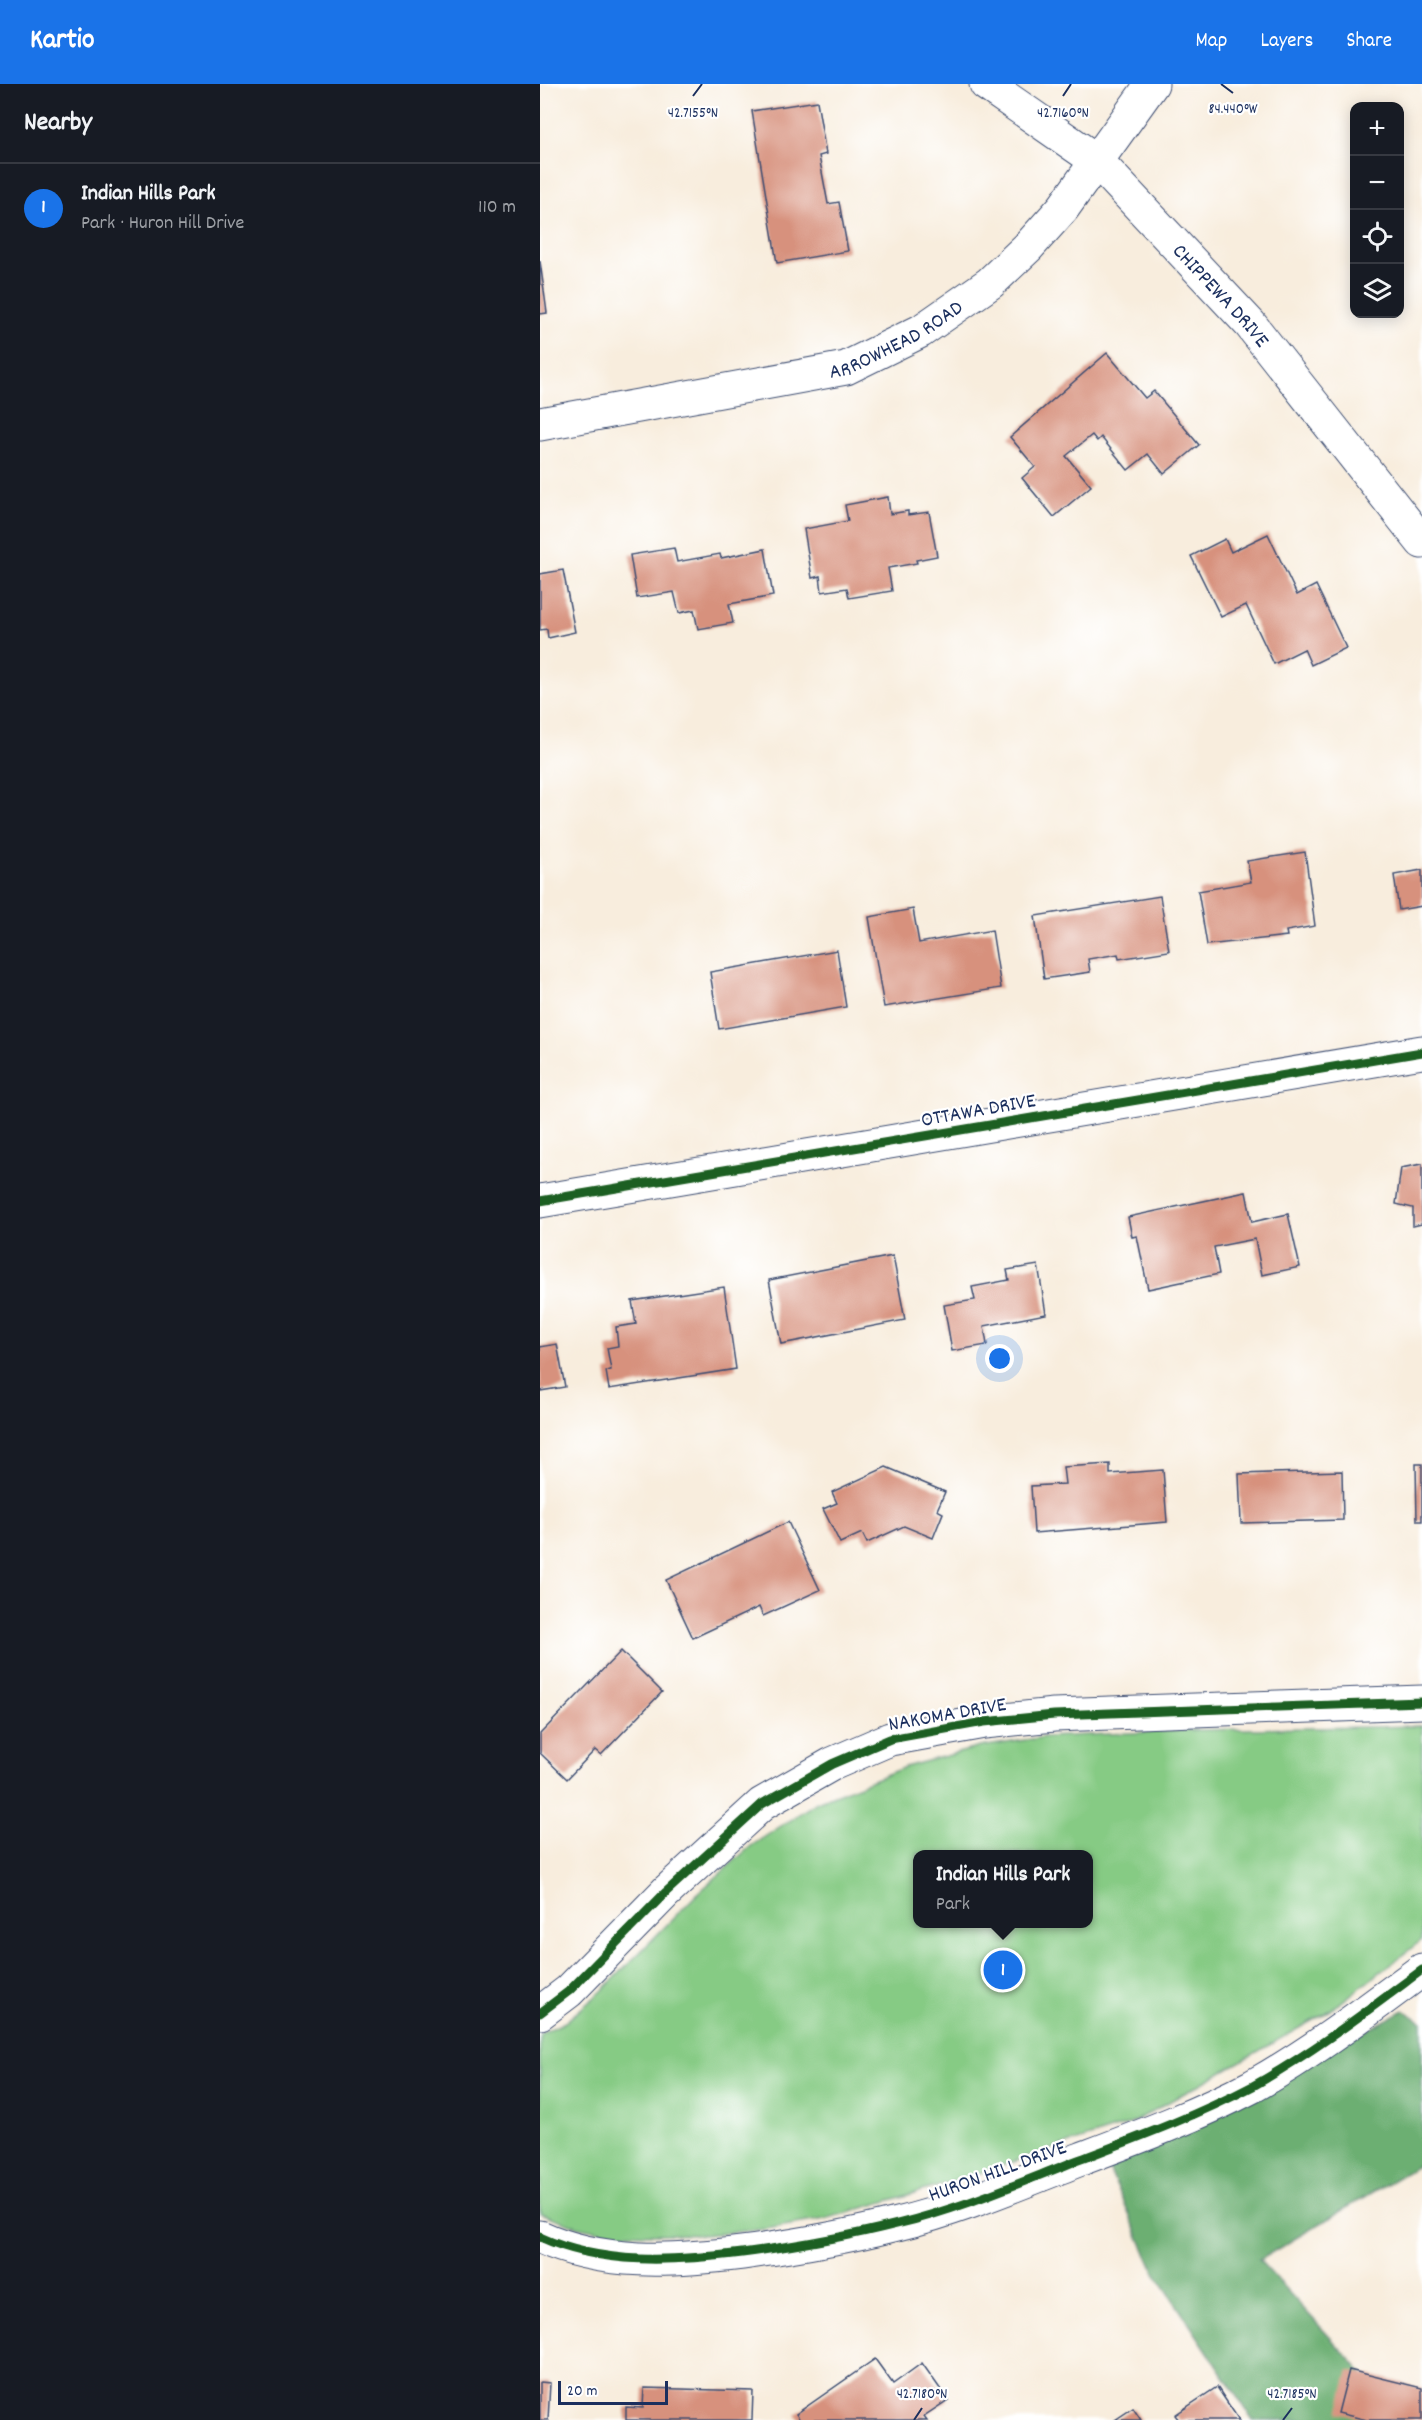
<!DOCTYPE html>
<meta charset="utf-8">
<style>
:root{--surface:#171b24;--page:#20242c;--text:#f1f3f6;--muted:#9ea1a6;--line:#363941;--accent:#1a73e8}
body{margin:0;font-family:Dekko,sans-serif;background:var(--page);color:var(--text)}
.controls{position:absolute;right:18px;top:18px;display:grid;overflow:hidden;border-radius:12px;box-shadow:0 3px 15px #0003}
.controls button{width:54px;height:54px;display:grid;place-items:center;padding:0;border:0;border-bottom:2px solid var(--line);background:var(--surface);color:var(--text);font:30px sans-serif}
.scale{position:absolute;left:18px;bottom:15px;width:110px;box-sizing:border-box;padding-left:6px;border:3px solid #1b2f5e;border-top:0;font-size:16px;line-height:21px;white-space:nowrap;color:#1b2f5e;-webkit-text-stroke:4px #fff;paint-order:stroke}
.you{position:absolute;left:460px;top:1275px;width:21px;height:21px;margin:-15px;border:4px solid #fff;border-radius:50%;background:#1a73e8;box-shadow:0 0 0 9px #1a73e833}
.badge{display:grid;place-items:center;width:39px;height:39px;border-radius:50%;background:var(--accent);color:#fff;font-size:20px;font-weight:700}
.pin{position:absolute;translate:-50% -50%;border:3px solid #fff;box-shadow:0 2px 6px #0006}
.popup{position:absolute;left:373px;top:1766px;width:180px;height:78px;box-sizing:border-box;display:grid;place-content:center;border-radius:12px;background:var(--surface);filter:drop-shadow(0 2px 4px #0005);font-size:20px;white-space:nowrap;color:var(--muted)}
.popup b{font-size:22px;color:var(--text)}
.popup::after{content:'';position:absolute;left:50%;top:100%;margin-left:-12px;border:12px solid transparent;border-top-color:var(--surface)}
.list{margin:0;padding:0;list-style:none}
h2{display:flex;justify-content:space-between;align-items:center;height:78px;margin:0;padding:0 24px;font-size:26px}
h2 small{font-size:20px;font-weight:400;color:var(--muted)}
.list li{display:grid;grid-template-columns:39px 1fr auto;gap:18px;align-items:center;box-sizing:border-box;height:90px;padding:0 24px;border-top:2px solid var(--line)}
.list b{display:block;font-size:22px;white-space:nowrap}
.list p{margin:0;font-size:20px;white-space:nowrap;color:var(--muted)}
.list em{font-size:20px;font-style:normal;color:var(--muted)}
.icon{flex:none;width:33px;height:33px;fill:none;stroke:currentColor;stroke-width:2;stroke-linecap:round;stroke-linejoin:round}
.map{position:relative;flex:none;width:882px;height:2336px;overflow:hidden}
header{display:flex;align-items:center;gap:36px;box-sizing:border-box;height:84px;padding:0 30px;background:var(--accent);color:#fff}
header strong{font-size:28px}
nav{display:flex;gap:33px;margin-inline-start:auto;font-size:21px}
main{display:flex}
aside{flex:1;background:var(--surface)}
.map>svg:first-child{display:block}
.green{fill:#86cb84;stroke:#507d71;stroke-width:1.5;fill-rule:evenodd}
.forest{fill:#6caf72;stroke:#446f68;stroke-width:1.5}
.building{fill:#d7917d}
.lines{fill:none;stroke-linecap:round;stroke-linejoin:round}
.minor-casing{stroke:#3c4c71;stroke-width:35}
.minor{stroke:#fff;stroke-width:33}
.cycleway-casing{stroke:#fff;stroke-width:13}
.cycleway{stroke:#1b5e20;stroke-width:9}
.ticks{fill:none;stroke:#1b2f5e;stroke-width:2}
.labels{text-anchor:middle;stroke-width:4.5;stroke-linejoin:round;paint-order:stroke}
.street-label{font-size:21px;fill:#1b2f5e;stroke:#fff}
.ticks-label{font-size:15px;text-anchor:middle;fill:#1b2f5e;stroke:#fff;stroke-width:4.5;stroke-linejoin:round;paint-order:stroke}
</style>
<header>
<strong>Kartio</strong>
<nav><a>Map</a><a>Layers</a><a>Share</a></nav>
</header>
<main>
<aside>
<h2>Nearby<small></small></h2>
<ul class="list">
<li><span class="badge">1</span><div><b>Indian Hills Park</b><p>Park · Huron Hill Drive</p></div><em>110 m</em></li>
</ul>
</aside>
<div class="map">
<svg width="882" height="2336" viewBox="0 0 882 2336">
<rect width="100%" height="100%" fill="#fff"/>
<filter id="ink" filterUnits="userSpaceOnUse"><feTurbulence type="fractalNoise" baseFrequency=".0167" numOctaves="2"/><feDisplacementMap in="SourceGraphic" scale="12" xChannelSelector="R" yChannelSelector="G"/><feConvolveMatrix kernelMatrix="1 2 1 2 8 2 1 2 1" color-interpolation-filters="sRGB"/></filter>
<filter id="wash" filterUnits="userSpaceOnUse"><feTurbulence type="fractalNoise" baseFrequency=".008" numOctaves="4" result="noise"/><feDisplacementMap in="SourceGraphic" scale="24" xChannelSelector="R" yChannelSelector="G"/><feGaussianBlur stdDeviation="1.35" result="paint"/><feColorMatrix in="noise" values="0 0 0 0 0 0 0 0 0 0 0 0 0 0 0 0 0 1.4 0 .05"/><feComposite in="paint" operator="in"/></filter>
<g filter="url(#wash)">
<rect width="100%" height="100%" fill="#f8eddd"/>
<path class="green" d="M882 1642V1856L791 1926 590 2040 399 2102 285 2135 226 2145 164 2151 70 2149 39 2143 0 2129V1950L25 1938 62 1907 156 1811 211 1762 277 1718 365 1683 440 1663 505 1653 654 1646ZM378 1770H548V1840H378Z"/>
<polygon class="forest" points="864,1926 882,1938 882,2079 719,2176 866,2336 713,2336 614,2187 569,2085"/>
<g id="blocks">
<g class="building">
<polygon points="277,17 286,70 279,72 288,120 299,118 308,167 237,179 212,27"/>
<polygon points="0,177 7,229 0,230"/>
<polygon points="567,269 605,314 614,307 659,361 624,390 608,370 588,386 561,353 557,357 552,351 526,372 551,402 514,433 482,394 495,383 470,353"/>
<polygon points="348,413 350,430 368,427 368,431 389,428 397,472 376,476 377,479 348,484 352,507 309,514 307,504 282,508 280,492 272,494 264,445 308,437 305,421"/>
<polygon points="728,450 757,511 776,501 806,564 771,581 764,565 734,580 706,521 681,533 651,472 685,455 691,468"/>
<polygon points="134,464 137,478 180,470 181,474 225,465 233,512 189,520 193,539 158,545 154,526 139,529 134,508 97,514 90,471"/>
<polygon points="23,486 35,548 8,554 7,545 0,546 0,490"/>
<polygon points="765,768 775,842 746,847 747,852 667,861 658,807 711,798 707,777"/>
<polygon points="882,786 882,822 859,826 854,791"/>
<polygon points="620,812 629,867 579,875 578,870 548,875 550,888 504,895 495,832"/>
<polygon points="373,825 379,859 452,846 461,904 344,923 329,833"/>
<polygon points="297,866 306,923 179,945 170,888"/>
<polygon points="882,1080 882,1140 873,1142 873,1124 856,1120 861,1084"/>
<polygon points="706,1108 712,1138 748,1130 760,1183 722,1191 715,1155 674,1163 679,1190 608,1205 597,1152 592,1153 588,1133"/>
<polygon points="353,1172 365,1236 241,1260 229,1196"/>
<polygon points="498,1181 506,1230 444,1242 447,1261 412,1267 404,1221 435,1216 432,1203 469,1196 467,1186"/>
<polygon points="184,1203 196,1285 69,1305 66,1287 71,1286 67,1264 78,1262 76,1243 96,1240 92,1217"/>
<polygon points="17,1260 25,1303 0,1307 0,1263"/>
<polygon points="570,1380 570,1390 623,1386 627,1438 494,1449 491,1402 525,1400 523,1383"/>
<polygon points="876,1380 882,1380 882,1437 877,1437"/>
<polygon points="346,1383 405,1408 397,1426 403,1429 393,1454 364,1442 327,1459 322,1449 300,1459 283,1425 297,1419 292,1408"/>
<polygon points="802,1387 803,1436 701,1439 699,1390"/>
<polygon points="248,1438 280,1506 223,1532 219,1523 153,1554 126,1496"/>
<polygon points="81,1567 122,1608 61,1671 55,1666 27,1695 0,1669 0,1650"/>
<polygon points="335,2275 353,2300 382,2279 408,2316 384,2332 387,2336 260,2336 256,2330"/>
<polygon points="809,2286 882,2304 882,2336 827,2336 798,2329"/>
<polygon points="0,2298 10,2299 8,2336 0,2336"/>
<polygon points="677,2303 699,2336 639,2336 635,2331"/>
<polygon points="104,2304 213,2307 212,2336 86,2336 86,2323 103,2324"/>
<polygon points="593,2324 601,2336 575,2336"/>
</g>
</g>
</g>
<g filter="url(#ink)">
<use href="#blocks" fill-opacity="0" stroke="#3c4c71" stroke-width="1.5"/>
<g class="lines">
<g class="minor-casing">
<g id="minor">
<path id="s1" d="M446 0 557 77 710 240 882 458"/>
<path id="s2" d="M0 340 306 284 381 247 450 199 488 163 523 124 612 0"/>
<polyline points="0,1117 882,968"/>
<polyline points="0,1929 29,1907 126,1808 222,1720 292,1680 350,1655 444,1638 514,1631 882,1618"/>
<path d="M0 2153C63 2182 135 2177 202 2169 254 2162 306 2153 357 2140 420 2125 481 2098 541 2075 599 2053 658 2031 713 2002 772 1969 828 1926 882 1886"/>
</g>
</g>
<use href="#minor" class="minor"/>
<g class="cycleway-casing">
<g id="cycleway">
<polyline points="0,1117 882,968"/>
<polyline points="0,1929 29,1907 126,1808 222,1720 292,1680 350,1655 444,1638 514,1631 882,1618"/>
<path d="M0 2153C63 2182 135 2177 202 2169 254 2162 306 2153 357 2140 420 2125 481 2098 541 2075 599 2053 658 2031 713 2002 772 1969 828 1926 882 1886"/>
</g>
</g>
<use href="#cycleway" class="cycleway"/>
</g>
</g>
<path class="ticks" d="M681 0 693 9M153 12 162 0M523 12 531 0M374 2336 382 2324M743 2336 752 2324"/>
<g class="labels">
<g class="street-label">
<text dy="7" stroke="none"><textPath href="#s1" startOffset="318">CHIPPEWA DRIVE</textPath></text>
<text dy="7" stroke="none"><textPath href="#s2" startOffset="368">ARROWHEAD ROAD</textPath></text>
<text transform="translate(438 1025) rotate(-10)" y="7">OTTAWA DRIVE</text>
<text transform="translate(407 1629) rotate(-10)" y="7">NAKOMA DRIVE</text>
<text transform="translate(457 2086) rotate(-20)" y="7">HURON HILL DRIVE</text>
</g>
</g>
<g class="ticks-label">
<text x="693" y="29">84.440°W</text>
<text x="153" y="33">42.7155°N</text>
<text x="523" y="33">42.7160°N</text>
<text x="382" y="2314">42.7180°N</text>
<text x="752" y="2314">42.7185°N</text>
</g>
</svg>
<div class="controls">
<button>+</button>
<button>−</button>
<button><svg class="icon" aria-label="locate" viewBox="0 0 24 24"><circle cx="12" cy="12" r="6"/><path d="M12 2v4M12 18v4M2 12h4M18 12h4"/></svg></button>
<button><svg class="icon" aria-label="layers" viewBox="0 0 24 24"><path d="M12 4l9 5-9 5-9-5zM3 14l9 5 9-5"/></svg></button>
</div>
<div class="scale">20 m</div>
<div class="you"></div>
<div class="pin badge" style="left:463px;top:1886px">1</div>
<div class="popup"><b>Indian Hills Park</b>Park</div>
</div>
</main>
